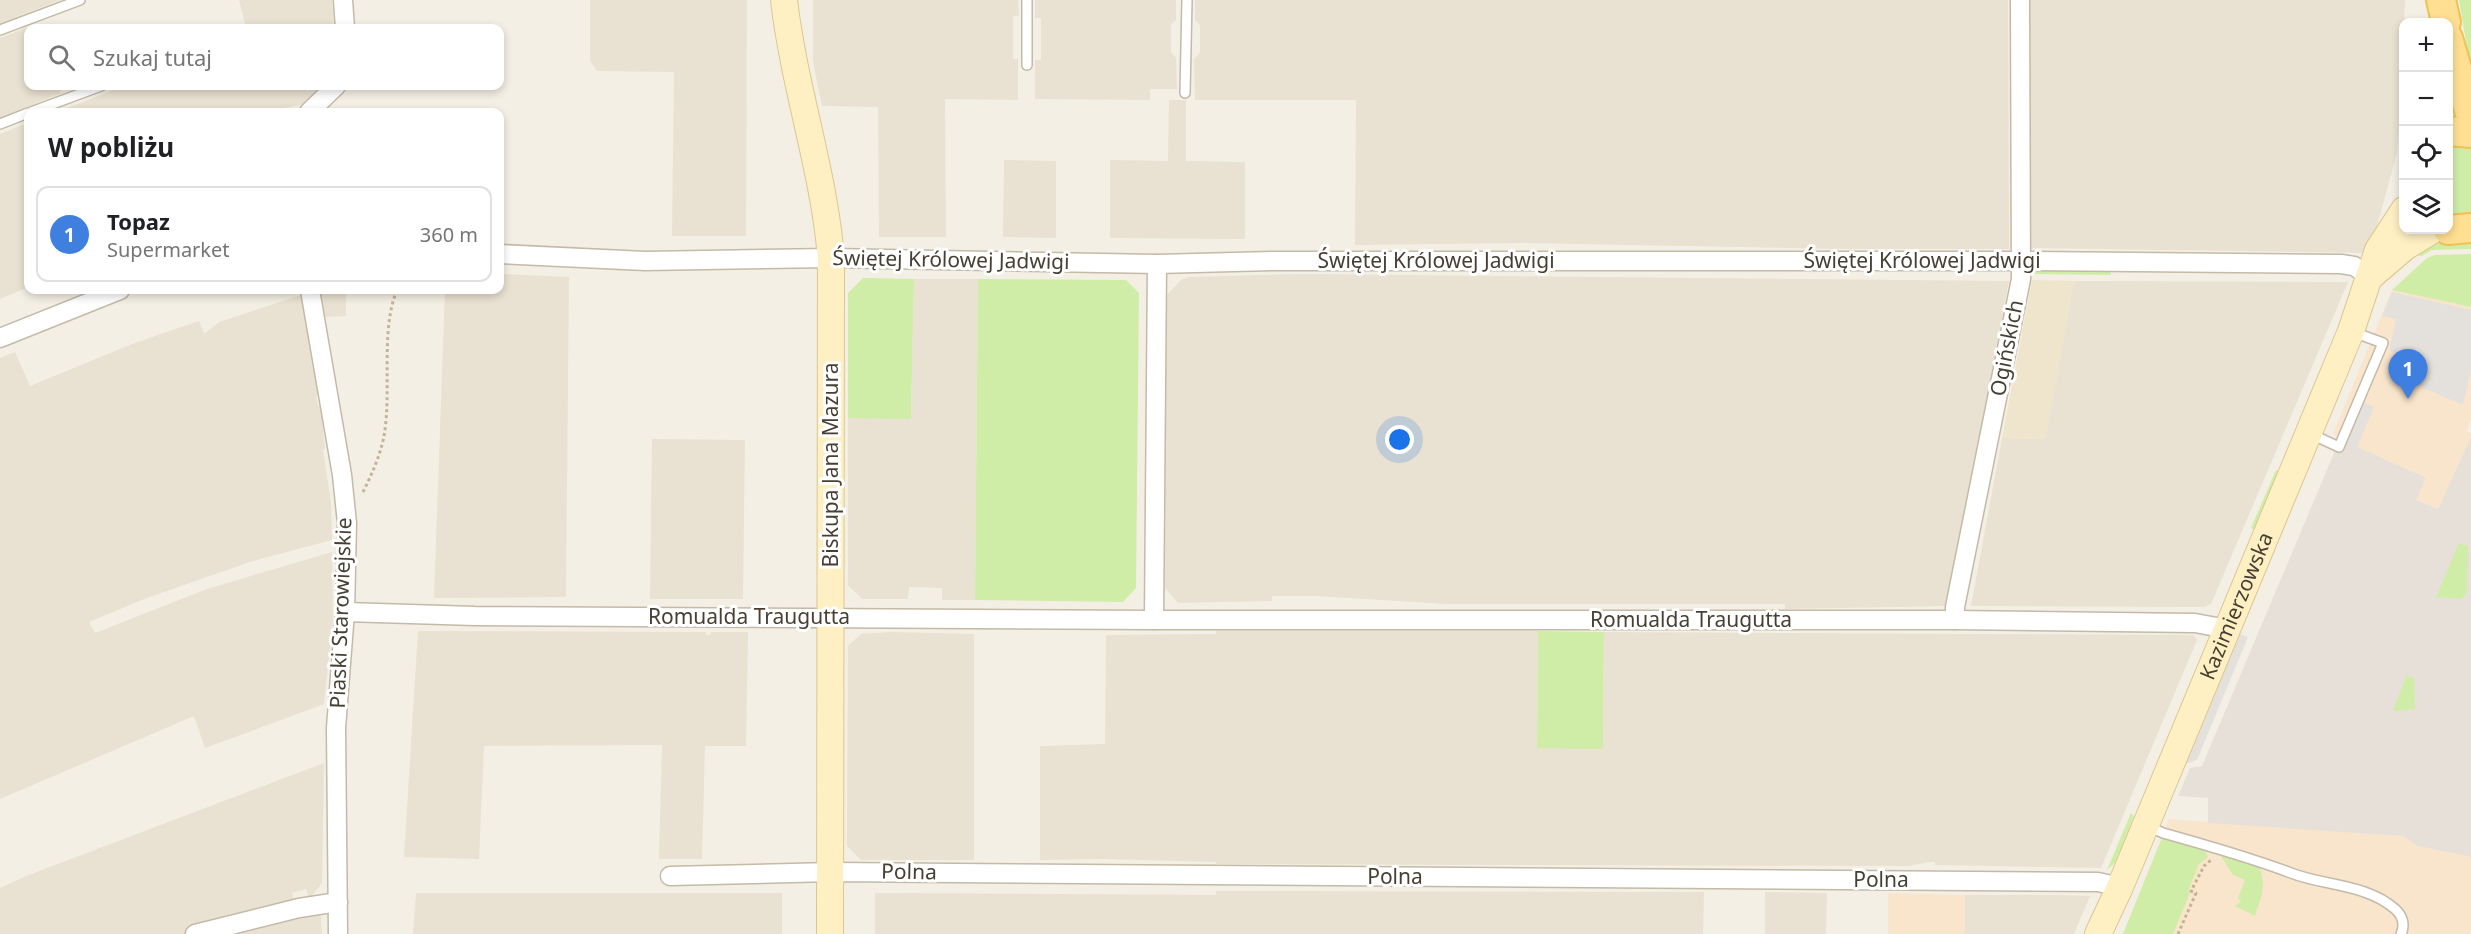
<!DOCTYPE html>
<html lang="pl">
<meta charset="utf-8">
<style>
:root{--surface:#fff;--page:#f6f6f6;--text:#202124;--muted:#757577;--line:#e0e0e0;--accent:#d93025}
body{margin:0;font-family:"Noto Sans",sans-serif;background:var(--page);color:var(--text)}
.controls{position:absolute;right:18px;top:18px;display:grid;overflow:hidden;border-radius:12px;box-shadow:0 3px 9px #0003}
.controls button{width:54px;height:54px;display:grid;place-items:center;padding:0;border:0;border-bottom:2px solid var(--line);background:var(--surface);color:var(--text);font:30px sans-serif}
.you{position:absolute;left:1400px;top:440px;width:21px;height:21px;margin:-15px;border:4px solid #fff;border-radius:50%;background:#1a73e8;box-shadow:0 0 0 9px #1a73e833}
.badge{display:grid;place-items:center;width:39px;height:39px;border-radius:50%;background:var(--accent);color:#fff;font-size:20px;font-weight:700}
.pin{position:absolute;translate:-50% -50px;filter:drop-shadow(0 2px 3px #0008)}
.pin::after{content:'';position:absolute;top:32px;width:21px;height:18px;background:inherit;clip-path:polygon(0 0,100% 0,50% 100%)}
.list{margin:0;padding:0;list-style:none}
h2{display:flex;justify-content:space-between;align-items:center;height:78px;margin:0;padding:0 24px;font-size:26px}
h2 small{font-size:20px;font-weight:400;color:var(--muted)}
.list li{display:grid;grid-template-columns:39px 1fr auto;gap:18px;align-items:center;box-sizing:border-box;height:96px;margin:0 12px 12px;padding:0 12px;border:2px solid var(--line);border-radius:12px}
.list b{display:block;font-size:22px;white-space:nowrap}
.list p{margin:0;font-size:20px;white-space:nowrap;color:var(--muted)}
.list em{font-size:20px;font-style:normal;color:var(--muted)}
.icon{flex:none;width:33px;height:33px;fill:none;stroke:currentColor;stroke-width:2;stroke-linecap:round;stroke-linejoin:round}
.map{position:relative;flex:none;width:2471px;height:934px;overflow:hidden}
.search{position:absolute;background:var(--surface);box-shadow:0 3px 9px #0003;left:24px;top:24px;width:480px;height:66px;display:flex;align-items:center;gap:15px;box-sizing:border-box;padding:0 21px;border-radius:12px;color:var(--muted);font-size:22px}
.panel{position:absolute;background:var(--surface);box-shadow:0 3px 9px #0003;left:24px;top:108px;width:480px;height:186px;border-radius:12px}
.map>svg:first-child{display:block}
.residential{fill:#e9e1d1}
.commercial{fill:#f9e5cc}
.industrial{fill:#e6e0d9}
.education{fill:#efe5cc}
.green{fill:#cfeda7}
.parking{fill:#e4e1dd}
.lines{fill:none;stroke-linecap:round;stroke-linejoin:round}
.lane-casing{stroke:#c3baa8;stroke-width:12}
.street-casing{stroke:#c3baa8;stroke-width:21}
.secondary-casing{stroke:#dcc790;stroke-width:28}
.primary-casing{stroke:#f1c154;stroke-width:32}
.path{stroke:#c4b395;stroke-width:3;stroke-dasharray:3 3;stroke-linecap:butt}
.lane{stroke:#fff;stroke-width:9}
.street{stroke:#fff;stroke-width:18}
.secondary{stroke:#fff0c3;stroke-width:26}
.primary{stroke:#ffdf92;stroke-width:28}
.labels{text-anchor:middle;stroke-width:6;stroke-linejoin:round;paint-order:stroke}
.street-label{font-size:21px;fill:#473f33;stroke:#fff}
</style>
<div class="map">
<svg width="2471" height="934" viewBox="0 0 2471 934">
<rect width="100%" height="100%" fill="#f4efe4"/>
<g class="residential">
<polygon points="0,0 60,0 0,23"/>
<polygon points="239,0 332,0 334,28 246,28"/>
<polygon points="590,0 747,0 746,236 672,236 674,72 597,71 590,61"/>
<polygon points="813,0 1018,0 1019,16 1013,16 1013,59 1018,59 1018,100 945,99 946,237 879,237 878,107 822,106 813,62"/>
<polygon points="1035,0 1176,0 1176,20 1171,24 1171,52 1176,58 1177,89 1150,89 1150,100 1035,99 1035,60 1041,60 1041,18 1035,18"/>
<polygon points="1195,0 2008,0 2009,249 1843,249 1520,243 1355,245 1356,100 1195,100 1194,59 1200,53 1200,25 1195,20"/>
<polygon points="2028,0 2405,0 2401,103 2397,153 2377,226 2364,253 2030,248"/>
<polygon points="34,25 36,28 28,28 28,86 58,86 61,93 0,118 0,38"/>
<polygon points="124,86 325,86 307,103 267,112 57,112"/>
<polygon points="1169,100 1186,100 1186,161 1245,162 1245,239 1110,238 1110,160 1168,161"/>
<polygon points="22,125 28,129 28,287 0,299 0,134"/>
<polygon points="1004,160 1056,161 1056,238 1003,237"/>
<polygon points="500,274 569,277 566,597 434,598 445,290 500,290"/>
<polygon points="1302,274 2009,281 1947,606 1785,609 1785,604 1447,604 1315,596 1272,596 1272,601 1178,603 1165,588 1166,296 1181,280 1189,277"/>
<polygon points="914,279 978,279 975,600 942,600 942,588 909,587 908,599 862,599 848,585 848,418 911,418"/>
<polygon points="2074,281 2348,282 2211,604 2204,607 1971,606 2002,438 2045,439"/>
<polygon points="319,290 346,290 346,316 323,317"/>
<polygon points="301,295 307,297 318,395 316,396 318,406 321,408 325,449 323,450 331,503 332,540 253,561 144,599 89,622 95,633 207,589 332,552 333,621 324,704 205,748 194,716 0,799 0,358 15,352 30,386 132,344 199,321 204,334 219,322"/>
<polygon points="652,439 745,440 743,599 650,599"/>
<polygon points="418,631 687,632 706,632 706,635 711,635 711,632 748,632 746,746 705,746 702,859 659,859 662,745 484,746 479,859 404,857"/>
<polygon points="1216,631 1538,631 1537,748 1603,748 1604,632 2193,635 2197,640 2101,868 1935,865 1935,862 1929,862 1909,866 1216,864 1216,862 1104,859 1040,860 1040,746 1105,744 1106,635 1216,634"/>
<polygon points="892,632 974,634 974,860 861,860 847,846 848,646 861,634"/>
<polygon points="324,763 322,883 309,899 306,889 292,893 294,901 228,934 0,934 0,888 26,876"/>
<polygon points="1216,891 1704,892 1703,934 875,934 875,893 1216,895"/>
<polygon points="1765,892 1827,893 1826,934 1765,934"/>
<polygon points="416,893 782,893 782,934 413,934"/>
<polygon points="1965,895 2054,895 2090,896 2074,934 1963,934 1965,929"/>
<polygon points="318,915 321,917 322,934 231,934"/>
</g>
<g class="commercial">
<polygon points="2392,290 2471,307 2471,420 2466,431 2471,433 2471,437 2438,509 2416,500 2358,447 2333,434"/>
<polygon points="2169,819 2403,836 2418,846 2471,857 2471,934 2123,934"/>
<polygon points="1888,893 1965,895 1965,929 1963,934 1888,934"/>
</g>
<polygon class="industrial" points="2471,437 2471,857 2418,846 2403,836 2208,823 2208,798 2178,796 2190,768 2202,766 2340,439 2426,478 2416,500 2438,509"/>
<polygon class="education" points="2032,280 2074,281 2058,373 2045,439 2002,438"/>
<g class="green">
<polygon points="2459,0 2471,0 2471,66 2469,59"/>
<polygon points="2457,144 2471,147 2471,216 2449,217 2448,146"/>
<polygon points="2471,243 2471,249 2432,250 2422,256 2416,255 2434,244"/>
<polygon points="2471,254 2471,307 2392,290 2427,258 2435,255"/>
<polygon points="2038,270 2111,271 2111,275 2033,274 2033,271"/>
<polygon points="863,278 914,279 911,419 848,418 848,293"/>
<polygon points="978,279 1126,280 1139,293 1136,588 1123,602 975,600"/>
<polygon points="2276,470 2279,471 2255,530 2251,528"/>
<polygon points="2459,543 2468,546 2467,593 2461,599 2436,597"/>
<polygon points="1538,631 1604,632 1603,749 1537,748"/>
<polygon points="2406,676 2414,678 2415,709 2393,711"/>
<polygon points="2131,813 2134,816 2116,862 2107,870"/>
<polygon points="2162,838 2204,849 2208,857 2199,864 2188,891 2190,893 2173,934 2123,934"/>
<path d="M2219 853 2259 867C2267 885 2261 898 2255 916L2235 906 2241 902 2238 898 2245 880 2233 875Z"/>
</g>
<g class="parking">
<polygon points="2392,292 2471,310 2471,369 2463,405 2400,378 2407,357 2389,351 2396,319 2382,316"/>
<polygon points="2364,403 2374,407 2357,447 2346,442"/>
<polygon points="2235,632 2248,637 2197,760 2179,766"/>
</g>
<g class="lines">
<g class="lane-casing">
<g id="lane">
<polyline points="0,30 80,0"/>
<polyline points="1027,65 1027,0"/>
<polyline points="1185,93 1187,0"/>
<polyline points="31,112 101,86"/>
<polyline points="0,124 28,113"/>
<polyline points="2311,434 2339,447 2383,343 2353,332"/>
<path d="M2148 826 2163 833C2206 845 2249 857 2291 873 2324 886 2367 884 2395 909 2403 916 2405 925 2401 934"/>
</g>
</g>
<g class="street-casing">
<g id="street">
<polyline points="343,0 345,28"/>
<polyline points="309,112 336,86"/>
<polyline points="500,254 645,261 831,258 1157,264 1272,261 2021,261 2341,264 2354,266 2370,277"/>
<polyline points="310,290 342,475 347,523 345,612 336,728 338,934"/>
<polyline points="0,338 120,290"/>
<polyline points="345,612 475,616 1154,620 1955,620 2195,623 2227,629"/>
<polyline points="1154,620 1157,264"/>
<polyline points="1955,620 1955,607 2021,279 2020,0"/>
<polyline points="670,876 831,872 2098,882 2120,887"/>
<polyline points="195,934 299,908 338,902"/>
</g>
</g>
<g class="secondary-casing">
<g id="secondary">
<path d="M784 0C794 87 824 171 831 258L830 934"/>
<polyline points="2370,277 2405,247 2433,230"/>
<path id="s1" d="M2098 934 2120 887 2351 331 2378 250 2404 210"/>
</g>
</g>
<g class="primary-casing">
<g id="primary">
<polyline points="2441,0 2446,22"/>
<polyline points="2448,38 2471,117"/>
<polyline points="2448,131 2471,133"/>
<polyline points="2448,230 2471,228"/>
</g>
</g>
<g class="path">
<path d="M363 492C372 474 380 456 384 436 392 392 380 330 397 290"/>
<polyline points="2178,934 2196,893 2191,891 2204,866 2211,860"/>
</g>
<use href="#lane" class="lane"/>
<use href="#street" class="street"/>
<use href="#secondary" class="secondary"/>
<use href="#primary" class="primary"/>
</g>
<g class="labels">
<g class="street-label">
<text transform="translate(951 260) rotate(1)" y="7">Świętej Królowej Jadwigi</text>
<text x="1436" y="268">Świętej Królowej Jadwigi</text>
<text x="1922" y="268">Świętej Królowej Jadwigi</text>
<text transform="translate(2007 348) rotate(-79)" y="7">Ogińskich</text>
<text transform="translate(831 465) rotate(-90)" y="7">Biskupa Jana Mazura</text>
<text dy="7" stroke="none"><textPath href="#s1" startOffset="356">Kazimierzowska</textPath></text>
<text transform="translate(341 613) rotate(-88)" y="7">Piaski Starowiejskie</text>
<text x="749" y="624">Romualda Traugutta</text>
<text x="1691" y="627">Romualda Traugutta</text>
<text transform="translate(909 872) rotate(1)" y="7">Polna</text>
<text x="1395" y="884">Polna</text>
<text x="1881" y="887">Polna</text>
</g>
</g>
</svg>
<div class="controls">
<button>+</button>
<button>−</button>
<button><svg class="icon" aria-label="locate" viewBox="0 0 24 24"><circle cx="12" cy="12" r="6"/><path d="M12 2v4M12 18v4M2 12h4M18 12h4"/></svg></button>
<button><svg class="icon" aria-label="layers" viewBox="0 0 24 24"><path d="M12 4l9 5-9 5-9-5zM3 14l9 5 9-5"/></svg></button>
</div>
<div class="you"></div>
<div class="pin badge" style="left:2408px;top:399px;background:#3f7fe0">1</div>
<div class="search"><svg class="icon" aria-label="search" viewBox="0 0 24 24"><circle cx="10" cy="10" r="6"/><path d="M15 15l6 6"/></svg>Szukaj tutaj</div>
<section class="panel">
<h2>W pobliżu<small></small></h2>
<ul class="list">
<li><span class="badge" style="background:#3f7fe0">1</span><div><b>Topaz</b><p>Supermarket</p></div><em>360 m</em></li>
</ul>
</section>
</div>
